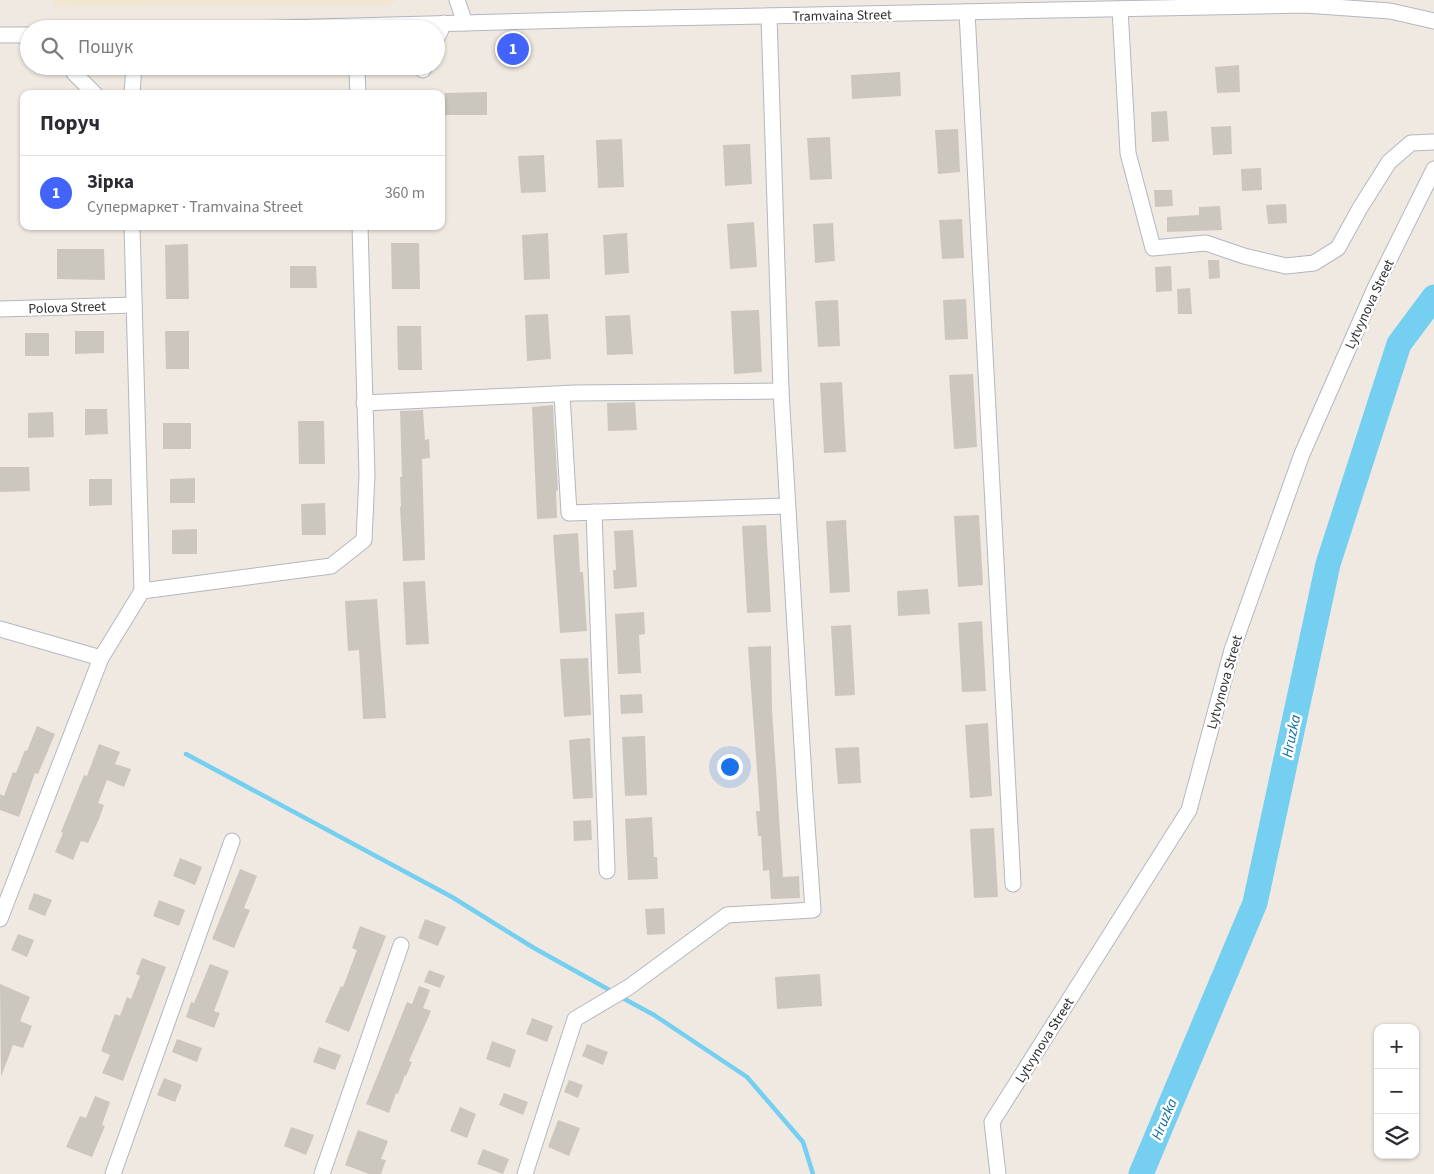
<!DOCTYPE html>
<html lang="uk">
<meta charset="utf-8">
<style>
:root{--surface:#fff;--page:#f2f2f3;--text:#2b2b33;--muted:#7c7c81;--line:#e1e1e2;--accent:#4264fb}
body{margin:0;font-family:"Source Sans 3",sans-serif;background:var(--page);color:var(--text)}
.controls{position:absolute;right:15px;bottom:15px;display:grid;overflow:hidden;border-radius:10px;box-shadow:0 1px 4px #0004}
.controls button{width:45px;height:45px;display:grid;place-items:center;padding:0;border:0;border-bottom:1px solid var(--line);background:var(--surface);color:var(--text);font:25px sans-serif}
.you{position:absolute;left:729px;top:766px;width:18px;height:18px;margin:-12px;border:4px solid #fff;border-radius:50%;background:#1a73e8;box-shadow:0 0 0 8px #1a73e833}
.badge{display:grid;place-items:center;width:32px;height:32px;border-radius:50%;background:var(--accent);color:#fff;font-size:16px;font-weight:700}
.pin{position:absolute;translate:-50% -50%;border:2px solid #fff;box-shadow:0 1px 5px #0006}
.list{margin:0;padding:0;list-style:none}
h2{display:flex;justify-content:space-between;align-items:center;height:65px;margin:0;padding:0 20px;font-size:21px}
h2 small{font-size:16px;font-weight:400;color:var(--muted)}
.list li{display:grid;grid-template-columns:32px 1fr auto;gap:15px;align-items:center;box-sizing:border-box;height:75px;padding:0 20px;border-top:1px solid var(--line)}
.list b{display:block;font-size:19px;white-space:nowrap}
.list p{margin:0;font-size:16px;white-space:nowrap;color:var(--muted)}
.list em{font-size:16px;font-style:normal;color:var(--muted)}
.icon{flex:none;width:28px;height:28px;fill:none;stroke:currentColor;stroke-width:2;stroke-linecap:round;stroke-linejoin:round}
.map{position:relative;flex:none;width:1434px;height:1174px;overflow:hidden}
.search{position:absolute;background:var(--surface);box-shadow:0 1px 4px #0004;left:20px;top:20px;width:425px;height:55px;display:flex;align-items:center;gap:12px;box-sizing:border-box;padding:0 18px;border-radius:28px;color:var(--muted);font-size:19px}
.panel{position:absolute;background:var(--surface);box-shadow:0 1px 4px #0004;left:20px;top:90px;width:425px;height:140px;border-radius:10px}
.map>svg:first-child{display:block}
.education{fill:#f0e6d1}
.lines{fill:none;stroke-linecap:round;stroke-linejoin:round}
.stream{stroke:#75cff0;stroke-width:4.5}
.river{stroke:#75cff0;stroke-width:25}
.building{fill:#cbc7bf}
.minor-casing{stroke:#b4b7c1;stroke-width:17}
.minor{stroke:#fff;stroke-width:15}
.labels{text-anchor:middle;stroke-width:5;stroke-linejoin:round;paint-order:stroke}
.street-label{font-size:14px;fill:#2e2e2e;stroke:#fff}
.water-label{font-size:15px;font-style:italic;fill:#0d6fa3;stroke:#fff}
</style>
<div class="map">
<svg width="1434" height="1174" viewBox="0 0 1434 1174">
<rect width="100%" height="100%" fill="#efe9e1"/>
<polygon class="education" points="53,0 397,0 390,5 53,7"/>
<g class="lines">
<g class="stream">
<polyline points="186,754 452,897 534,948 613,992"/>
<polyline points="619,996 654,1015 747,1077 803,1142 813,1174"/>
</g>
<polyline class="river" points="1141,1174 1255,903 1328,564 1399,344 1434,297"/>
</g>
<g class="building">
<polygon points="1239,65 1240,92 1217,93 1215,67"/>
<polygon points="900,72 901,96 852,99 851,75"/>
<polygon points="487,92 487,115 445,115 445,93"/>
<polygon points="1167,111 1169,141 1152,142 1151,112"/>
<polygon points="1231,126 1232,154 1213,155 1211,127"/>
<polygon points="958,129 960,172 938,174 935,130"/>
<polygon points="830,137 832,179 810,180 807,138"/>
<polygon points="622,139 624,187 598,188 596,140"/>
<polygon points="750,144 752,184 725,186 723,145"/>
<polygon points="544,155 546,192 521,193 518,156"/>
<polygon points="1261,168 1262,190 1242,191 1241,169"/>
<polygon points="1154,190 1172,190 1173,206 1155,207"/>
<polygon points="1286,204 1287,223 1268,224 1266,205"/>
<polygon points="1220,206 1222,230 1167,232 1167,217 1199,215 1199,207"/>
<polygon points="962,219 964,258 942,259 939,220"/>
<polygon points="754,222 757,267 730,269 727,224"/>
<polygon points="833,223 835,261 815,263 813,224"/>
<polygon points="548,233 550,279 524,280 522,235"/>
<polygon points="627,233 629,273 605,275 603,235"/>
<polygon points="391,243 419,243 420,289 392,289"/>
<polygon points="188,244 189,299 166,299 165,245"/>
<polygon points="57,249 104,249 105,280 57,279"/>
<polygon points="1208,260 1219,260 1220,278 1209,279"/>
<polygon points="290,266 316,266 317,288 290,288"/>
<polygon points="1171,266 1172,291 1156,292 1155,267"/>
<polygon points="1190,288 1192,314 1178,314 1177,289"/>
<polygon points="966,299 968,339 945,340 943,300"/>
<polygon points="838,300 840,346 818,347 815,301"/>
<polygon points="759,310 762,372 734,374 731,311"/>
<polygon points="548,314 551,359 527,361 525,315"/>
<polygon points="630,315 633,354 607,355 605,316"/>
<polygon points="397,326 421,326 422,370 398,370"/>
<polygon points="75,331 104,331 104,353 75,354"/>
<polygon points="165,331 189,331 189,369 166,369"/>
<rect x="25" y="333" width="24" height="23"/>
<polygon points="973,374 977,447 954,449 949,375"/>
<polygon points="842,382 846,452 824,453 820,383"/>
<polygon points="635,402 637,430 608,431 607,403"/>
<polygon points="553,405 558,490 556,491 557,518 537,519 532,407"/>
<polygon points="85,409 107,409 108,434 85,435"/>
<polygon points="423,410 425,440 429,439 430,458 422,459 425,560 403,561 400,507 401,507 400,477 402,477 400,411"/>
<polygon points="53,412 54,437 28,438 28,413"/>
<polygon points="298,421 324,421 325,464 299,464"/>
<rect x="163" y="423" width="28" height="26"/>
<polygon points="0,467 29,467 30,491 0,492"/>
<polygon points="195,478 195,503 170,503 170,479"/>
<polygon points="89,479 112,479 112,505 89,506"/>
<polygon points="325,503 326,535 302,535 301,504"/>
<polygon points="979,515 983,585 958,587 954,516"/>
<polygon points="846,520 850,592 830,593 826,521"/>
<polygon points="766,525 771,612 747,613 742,526"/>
<polygon points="197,529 197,554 172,554 172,530"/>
<polygon points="633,530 637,587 614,589 613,570 616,570 614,531"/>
<polygon points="578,533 580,572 583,572 587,631 560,633 553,535"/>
<polygon points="425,581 429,644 406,645 403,582"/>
<polygon points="928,589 930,614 898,616 897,591"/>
<polygon points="377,599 386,718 363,719 359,650 348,651 345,601"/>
<polygon points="644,612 645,634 639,635 641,673 618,674 615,614"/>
<polygon points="982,621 986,691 962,692 958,623"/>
<polygon points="851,625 855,695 835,696 831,626"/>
<polygon points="771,646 772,709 783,877 799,876 800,898 771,899 769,870 763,871 761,836 758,836 756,811 760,811 748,647"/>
<polygon points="588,658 591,715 564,717 560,659"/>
<polygon points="642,694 643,713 621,714 620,695"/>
<polygon points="988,723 992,796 970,798 965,725"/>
<polygon points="37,726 55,734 38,774 35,773 19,817 0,810 0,794 4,796 13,772 16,773 25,750 27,751"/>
<polygon points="645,736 647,795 625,796 622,737"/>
<polygon points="590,738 593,798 573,799 569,740"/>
<polygon points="99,744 120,752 115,764 131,769 124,787 107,780 98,803 104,805 99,819 88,843 81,841 73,860 55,852 63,833 61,832 84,775 87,776"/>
<polygon points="859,747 861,783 838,784 835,748"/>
<polygon points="652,817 654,857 657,857 658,879 628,880 625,819"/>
<polygon points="591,820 592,840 574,841 573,821"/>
<polygon points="994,828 998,897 974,898 970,829"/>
<polygon points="180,858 202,867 195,885 173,876"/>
<polygon points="240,869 257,876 244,908 250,910 234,948 212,939"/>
<polygon points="34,893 52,900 45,916 28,909"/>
<polygon points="159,900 185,910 179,926 153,916"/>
<polygon points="664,908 665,934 647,935 645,909"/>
<polygon points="425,919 446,927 438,946 418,938"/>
<polygon points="360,926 386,936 349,1032 325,1022 341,986 343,987 357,950 352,948"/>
<polygon points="18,934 34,940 27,957 11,950"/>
<polygon points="142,958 166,967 123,1081 102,1073 110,1055 101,1051 115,1014 120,1016 127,997 131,999 140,976 136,974"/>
<polygon points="210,964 229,971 214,1011 220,1013 214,1028 186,1017 191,1002 194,1003"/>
<polygon points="429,970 445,976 440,988 424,982"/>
<polygon points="820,974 822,1006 777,1009 775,977"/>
<polygon points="0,984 30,997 20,1021 32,1026 23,1048 13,1045 1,1077"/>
<polygon points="419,986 430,990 423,1008 431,1011 409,1061 412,1062 406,1076 405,1075 398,1094 396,1093 389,1113 366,1104 407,1002 412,1004"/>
<polygon points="532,1018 553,1026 547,1042 526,1034"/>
<polygon points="177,1039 202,1048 197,1062 172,1052"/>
<polygon points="492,1041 516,1050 510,1068 486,1059"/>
<polygon points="587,1044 608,1052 603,1065 582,1056"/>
<polygon points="319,1047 341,1055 335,1070 313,1062"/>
<polygon points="164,1078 182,1085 175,1102 157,1095"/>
<polygon points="569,1080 583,1085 578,1098 564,1092"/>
<polygon points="504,1093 528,1102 523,1115 499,1105"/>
<polygon points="95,1096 110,1102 102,1125 105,1126 92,1157 66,1147 80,1116 86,1118"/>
<polygon points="460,1107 476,1114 467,1138 450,1131"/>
<polygon points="558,1120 580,1128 569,1156 548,1147"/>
<polygon points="291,1127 314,1135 306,1155 284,1146"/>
<polygon points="358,1130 388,1141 381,1159 386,1160 381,1174 369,1174 345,1165"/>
<polygon points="483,1149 509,1159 503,1174 477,1164"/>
</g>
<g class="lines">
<g class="minor-casing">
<g id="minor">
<polyline points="457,0 465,23"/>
<polyline points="1120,9 1128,153 1153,248 1206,243 1244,256 1286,266 1314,263 1338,248 1360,208 1389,162 1411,143 1434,142"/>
<polyline points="967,12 1013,884"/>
<polyline points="249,29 610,19 1305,5 1390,11 1434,21"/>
<polyline points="0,35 29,35"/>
<polyline points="436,40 444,23"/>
<polyline points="73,66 74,73 95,94"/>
<polyline points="423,70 425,66"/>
<polyline points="357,72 358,94"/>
<polyline points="132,94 134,66"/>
<polyline points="0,309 134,305"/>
<polyline points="562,394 569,513 787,506"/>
<polyline points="364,403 575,393 781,391"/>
<polyline points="594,512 607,871"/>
<polyline points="142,591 331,566 364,540 367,475 360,226"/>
<polyline points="0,629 101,658"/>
<polyline points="0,919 101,658 142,591 132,226"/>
<polyline points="113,1174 232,841"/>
<polyline points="322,1174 401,945"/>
<polyline points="525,1174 575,1019 629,987 727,915 813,910 805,796 781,391 769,16"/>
<polyline points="998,1174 992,1122 1189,810 1232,650 1302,454 1375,288 1434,169"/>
</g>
</g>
<use href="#minor" class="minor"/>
</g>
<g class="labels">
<g class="street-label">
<text transform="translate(842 15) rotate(-1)" y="5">Tramvaina Street</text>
<text transform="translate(1369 304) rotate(-65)" y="5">Lytvynova Street</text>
<text transform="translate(67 307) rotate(-2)" y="5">Polova Street</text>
<text transform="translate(1224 682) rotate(-74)" y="5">Lytvynova Street</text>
<text transform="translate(1044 1040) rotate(-58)" y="5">Lytvynova Street</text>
</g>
<g class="water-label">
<text transform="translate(1291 736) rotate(-78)" y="5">Hruzka</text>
<text transform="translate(1164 1119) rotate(-67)" y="5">Hruzka</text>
</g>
</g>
</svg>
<div class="controls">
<button>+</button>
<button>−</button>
<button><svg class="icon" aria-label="layers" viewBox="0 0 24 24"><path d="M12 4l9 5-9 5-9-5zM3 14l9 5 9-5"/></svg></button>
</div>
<div class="you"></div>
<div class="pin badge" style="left:513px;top:49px">1</div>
<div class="search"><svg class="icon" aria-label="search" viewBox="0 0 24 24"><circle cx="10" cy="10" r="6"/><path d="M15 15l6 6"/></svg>Пошук</div>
<section class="panel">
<h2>Поруч<small></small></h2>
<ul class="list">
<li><span class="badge">1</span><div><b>Зірка</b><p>Супермаркет · Tramvaina Street</p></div><em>360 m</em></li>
</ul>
</section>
</div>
